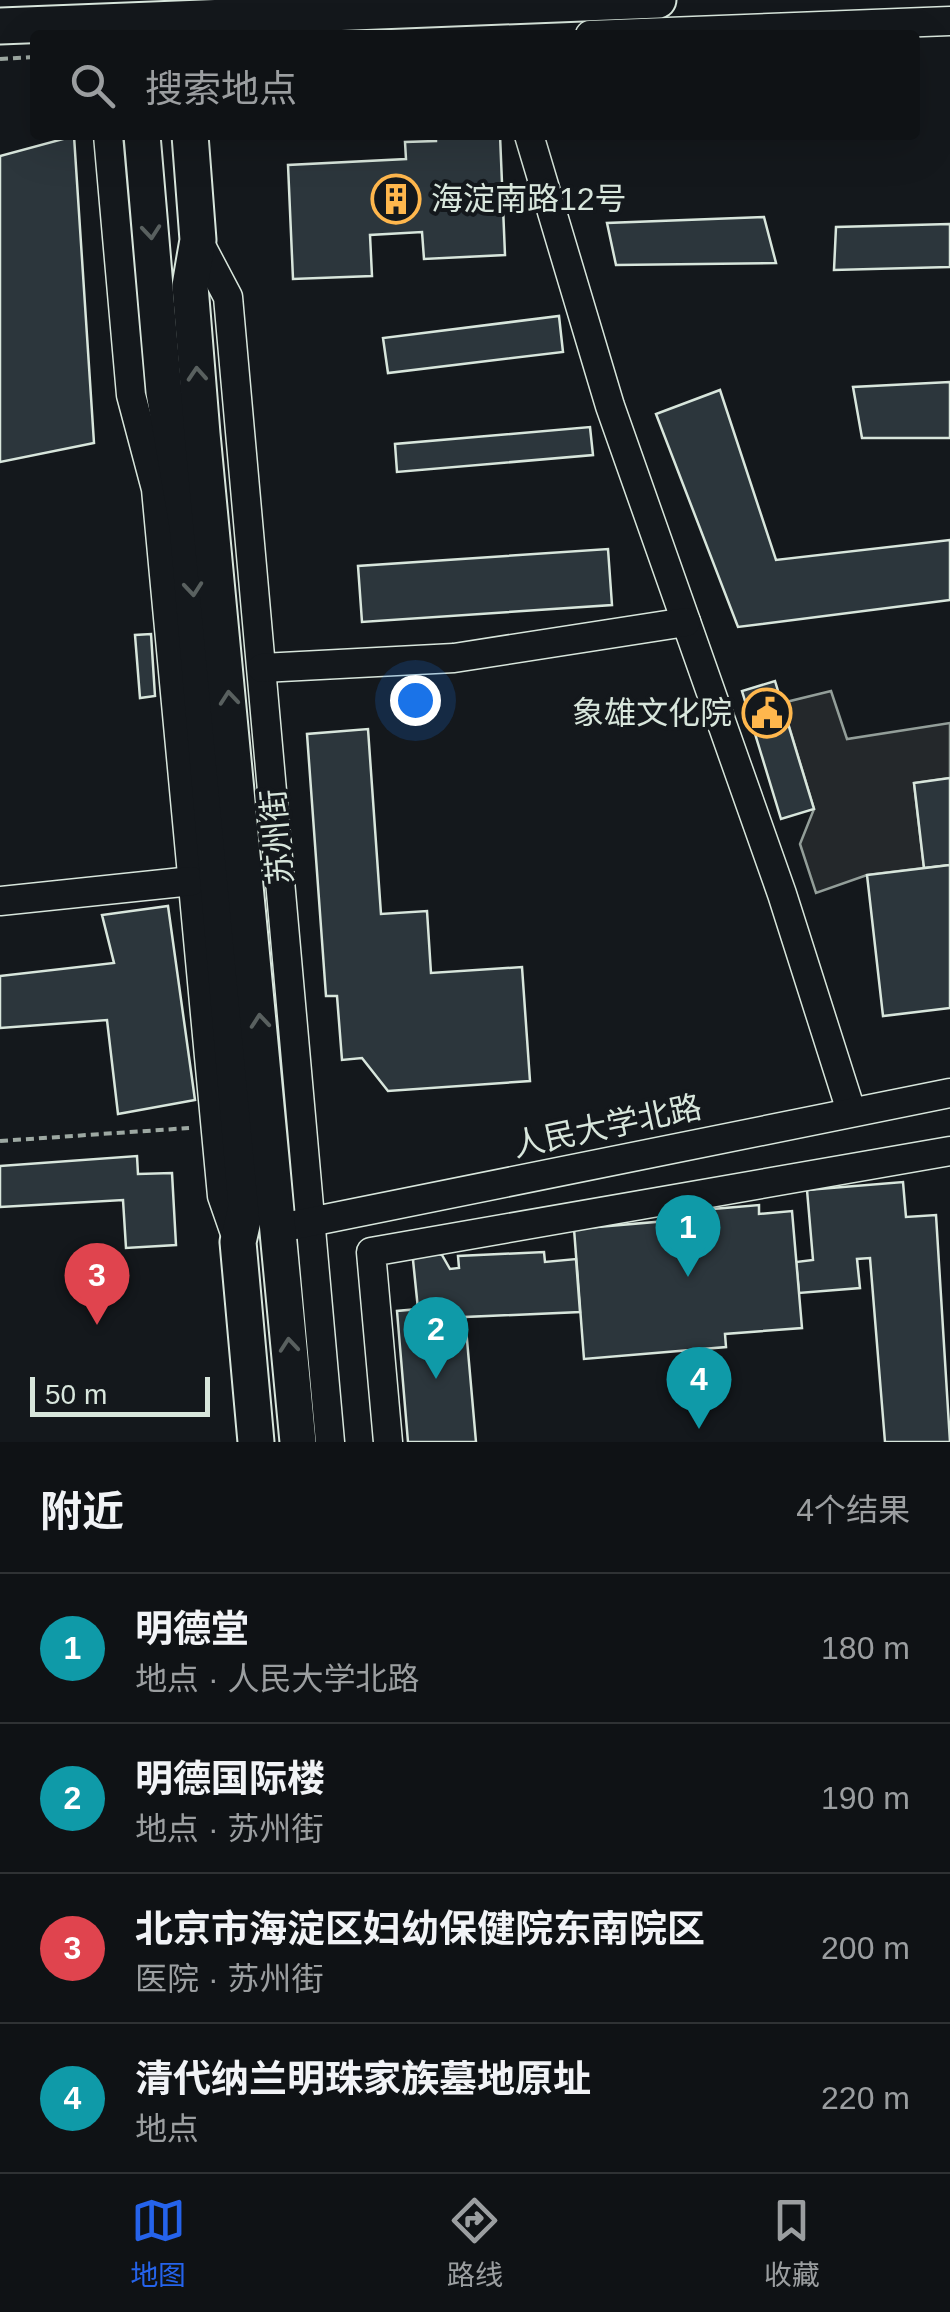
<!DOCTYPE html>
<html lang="zh">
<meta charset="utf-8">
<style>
:root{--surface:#0f1215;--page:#181b1e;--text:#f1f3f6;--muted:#9b9ea0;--line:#2f3234;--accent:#2563eb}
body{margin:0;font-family:Helvetica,"Noto Sans SC",sans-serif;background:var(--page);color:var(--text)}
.scale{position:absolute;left:30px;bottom:25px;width:180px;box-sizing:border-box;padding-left:10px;border:5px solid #d8e6dc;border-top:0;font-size:28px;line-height:35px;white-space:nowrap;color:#d8e6dc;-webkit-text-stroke:8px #14181c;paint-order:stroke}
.you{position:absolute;left:415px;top:700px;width:35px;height:35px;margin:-25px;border:8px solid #fff;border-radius:50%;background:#1a73e8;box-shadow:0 0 0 15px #1a73e833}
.badge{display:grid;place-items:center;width:65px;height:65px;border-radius:50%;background:var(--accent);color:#fff;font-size:32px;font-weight:700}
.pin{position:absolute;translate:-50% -82px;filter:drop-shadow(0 2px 5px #0008)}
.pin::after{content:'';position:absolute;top:52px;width:35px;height:30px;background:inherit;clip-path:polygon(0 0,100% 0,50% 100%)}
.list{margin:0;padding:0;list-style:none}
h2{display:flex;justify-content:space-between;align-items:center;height:130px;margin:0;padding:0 40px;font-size:42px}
h2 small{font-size:32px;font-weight:400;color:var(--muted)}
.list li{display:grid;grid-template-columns:65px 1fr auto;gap:30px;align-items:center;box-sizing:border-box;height:150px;padding:0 40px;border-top:2px solid var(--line)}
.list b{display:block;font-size:38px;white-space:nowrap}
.list p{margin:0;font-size:32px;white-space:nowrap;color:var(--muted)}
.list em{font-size:32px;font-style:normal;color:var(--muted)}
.icon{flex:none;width:55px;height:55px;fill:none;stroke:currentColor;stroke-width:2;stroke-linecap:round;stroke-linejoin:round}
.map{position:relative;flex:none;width:950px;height:1442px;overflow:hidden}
.search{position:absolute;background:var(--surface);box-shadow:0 10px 40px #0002;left:30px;right:30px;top:30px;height:110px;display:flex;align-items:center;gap:25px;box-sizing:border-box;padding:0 35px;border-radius:10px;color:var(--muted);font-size:38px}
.sheet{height:730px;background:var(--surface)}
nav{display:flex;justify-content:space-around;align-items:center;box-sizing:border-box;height:140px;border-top:2px solid var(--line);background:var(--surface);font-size:28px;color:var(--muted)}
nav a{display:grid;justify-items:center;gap:5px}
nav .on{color:var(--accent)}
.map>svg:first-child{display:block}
.parking{fill:#24282b;stroke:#939e99;stroke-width:2.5}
.building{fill:#2c363c;stroke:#d8e6dc;stroke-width:2.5}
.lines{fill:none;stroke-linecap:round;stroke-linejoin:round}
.minor-casing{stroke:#d8e6dc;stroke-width:31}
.major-casing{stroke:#d8e6dc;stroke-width:39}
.path{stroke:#9da8a2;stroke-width:4;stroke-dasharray:8 5;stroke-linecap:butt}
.minor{stroke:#14181c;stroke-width:28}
.major{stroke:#14181c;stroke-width:35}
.oneway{stroke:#59605f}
.labels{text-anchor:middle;stroke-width:8;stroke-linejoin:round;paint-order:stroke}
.poi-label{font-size:32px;fill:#d8e6dc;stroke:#14181c;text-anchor:start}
.street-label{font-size:32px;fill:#d8e6dc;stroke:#14181c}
</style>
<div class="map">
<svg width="950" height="1442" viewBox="0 0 950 1442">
<rect width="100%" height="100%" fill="#14181c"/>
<polygon class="parking" points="831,691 847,739 950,723 950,778 914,783 924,868 867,875 816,893 800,844 814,809 782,703"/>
<g class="building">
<polygon points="436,135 500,135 505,255 424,259 422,232 370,235 372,276 293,279 288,165 406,159 405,142 436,141"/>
<polygon points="74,136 94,443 0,462 0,156"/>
<polygon points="764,217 776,263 616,265 607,223"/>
<polygon points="950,224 950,267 834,270 836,227"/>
<polygon points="559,316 563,352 388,373 383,338"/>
<polygon points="950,382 950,438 862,438 853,387"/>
<polygon points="720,390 776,560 950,540 950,600 738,627 656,414"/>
<polygon points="590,427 593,455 397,472 395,444"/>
<polygon points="608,549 612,605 362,622 358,566"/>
<polygon points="151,634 155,696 140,698 135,635"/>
<polygon points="775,681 814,809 781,819 742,691"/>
<polygon points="368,729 381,914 427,911 431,973 522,967 530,1081 388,1091 362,1058 342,1060 337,996 326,996 307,734"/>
<polygon points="950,778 950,865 924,868 914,783"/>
<polygon points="950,865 950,1008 883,1016 867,875"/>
<polygon points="168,906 195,1100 118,1114 107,1020 0,1028 0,976 114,963 102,915"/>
<polygon points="137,1156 138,1174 172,1173 176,1245 126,1248 123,1200 0,1207 0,1166"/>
<polygon points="903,1182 906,1217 936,1215 950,1442 885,1442 870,1258 857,1259 860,1288 799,1293 796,1262 813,1260 807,1190"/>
<polygon points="759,1205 759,1214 792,1211 802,1328 725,1334 726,1347 584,1359 574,1229 713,1217 713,1209"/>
<polygon points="428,1250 442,1255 450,1269 459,1268 458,1256 544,1252 545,1262 576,1259 580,1312 465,1317 476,1442 408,1442 397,1311 418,1309 413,1260"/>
</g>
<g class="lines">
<g class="minor-casing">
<g id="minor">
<polyline points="590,35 950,21"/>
<polyline points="108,135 131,395 156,489 222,1196 238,1242"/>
<polyline points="529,135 610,406 782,894 851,1111"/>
<polyline points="198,240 228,297 330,1442"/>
<polyline points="262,668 454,658 686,622"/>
<polyline points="0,901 192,881"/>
<polyline points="295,1225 950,1093"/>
<polyline points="388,1442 371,1252 950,1151"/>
</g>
</g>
<g class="major-casing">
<g id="major">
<polyline points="0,26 658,0"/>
<polyline points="142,135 164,392 187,526 246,1207 238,1242 256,1442"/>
<polyline points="190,135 198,240 190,286 202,434 298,1442"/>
</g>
</g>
<g class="path">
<polyline points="0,59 35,57"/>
<polyline points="0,1141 189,1128"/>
</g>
<use href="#minor" class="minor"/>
<use href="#major" class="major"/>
</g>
<defs><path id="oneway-chevron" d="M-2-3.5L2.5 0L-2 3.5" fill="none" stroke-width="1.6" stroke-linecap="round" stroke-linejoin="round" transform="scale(2.5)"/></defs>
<g class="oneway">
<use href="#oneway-chevron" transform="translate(151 232) rotate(85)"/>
<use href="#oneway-chevron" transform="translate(197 374) rotate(-94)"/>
<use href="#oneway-chevron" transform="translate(193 589) rotate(85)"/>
<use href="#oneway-chevron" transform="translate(229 698) rotate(-95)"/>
<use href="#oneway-chevron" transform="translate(260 1021) rotate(-95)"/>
<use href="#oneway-chevron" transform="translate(289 1345) rotate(-95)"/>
</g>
<defs>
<g id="building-ring" transform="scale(2.5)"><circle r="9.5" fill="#14181c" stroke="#ffb74d" stroke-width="1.5"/><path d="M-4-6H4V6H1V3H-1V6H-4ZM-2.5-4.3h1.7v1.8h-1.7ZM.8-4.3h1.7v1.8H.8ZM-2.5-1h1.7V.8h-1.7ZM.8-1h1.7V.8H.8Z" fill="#ffb74d"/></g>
<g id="civic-ring" transform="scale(2.5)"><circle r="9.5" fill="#14181c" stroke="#ffb74d" stroke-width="1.5"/><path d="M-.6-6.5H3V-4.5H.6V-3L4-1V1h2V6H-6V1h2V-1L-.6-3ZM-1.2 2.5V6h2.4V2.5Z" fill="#ffb74d"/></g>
</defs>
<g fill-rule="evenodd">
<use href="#building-ring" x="396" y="199"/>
<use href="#civic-ring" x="767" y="713"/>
</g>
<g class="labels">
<g class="poi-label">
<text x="431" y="210">海淀南路12号</text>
<text x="732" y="724" text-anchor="end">象雄文化院</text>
</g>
<g class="street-label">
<text transform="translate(277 837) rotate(-95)" y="11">苏州街</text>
<text transform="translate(607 1126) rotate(-12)" y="11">人民大学北路</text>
</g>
</g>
</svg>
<div class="scale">50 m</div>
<div class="you"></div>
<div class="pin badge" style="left:688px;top:1277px;background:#0f9aa8">1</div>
<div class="pin badge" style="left:436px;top:1379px;background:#0f9aa8">2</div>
<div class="pin badge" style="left:97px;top:1325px;background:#e0444e">3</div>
<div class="pin badge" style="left:699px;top:1429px;background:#0f9aa8">4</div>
<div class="search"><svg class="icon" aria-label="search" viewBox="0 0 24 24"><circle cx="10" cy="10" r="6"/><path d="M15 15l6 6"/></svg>搜索地点</div>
</div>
<section class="sheet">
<h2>附近<small>4个结果</small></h2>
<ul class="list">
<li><span class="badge" style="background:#0f9aa8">1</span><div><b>明德堂</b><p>地点 · 人民大学北路</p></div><em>180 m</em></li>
<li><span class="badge" style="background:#0f9aa8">2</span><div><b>明德国际楼</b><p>地点 · 苏州街</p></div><em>190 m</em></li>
<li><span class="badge" style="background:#e0444e">3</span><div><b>北京市海淀区妇幼保健院东南院区</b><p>医院 · 苏州街</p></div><em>200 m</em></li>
<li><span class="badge" style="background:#0f9aa8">4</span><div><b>清代纳兰明珠家族墓地原址</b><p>地点</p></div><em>220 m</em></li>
</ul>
</section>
<nav>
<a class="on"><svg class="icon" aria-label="map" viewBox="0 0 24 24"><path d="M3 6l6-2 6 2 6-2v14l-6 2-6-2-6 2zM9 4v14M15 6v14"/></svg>地图</a>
<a><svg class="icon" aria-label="directions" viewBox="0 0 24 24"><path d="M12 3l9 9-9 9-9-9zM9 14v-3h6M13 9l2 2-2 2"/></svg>路线</a>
<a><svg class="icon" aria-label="saved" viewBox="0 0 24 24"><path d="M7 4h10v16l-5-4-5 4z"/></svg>收藏</a>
</nav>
